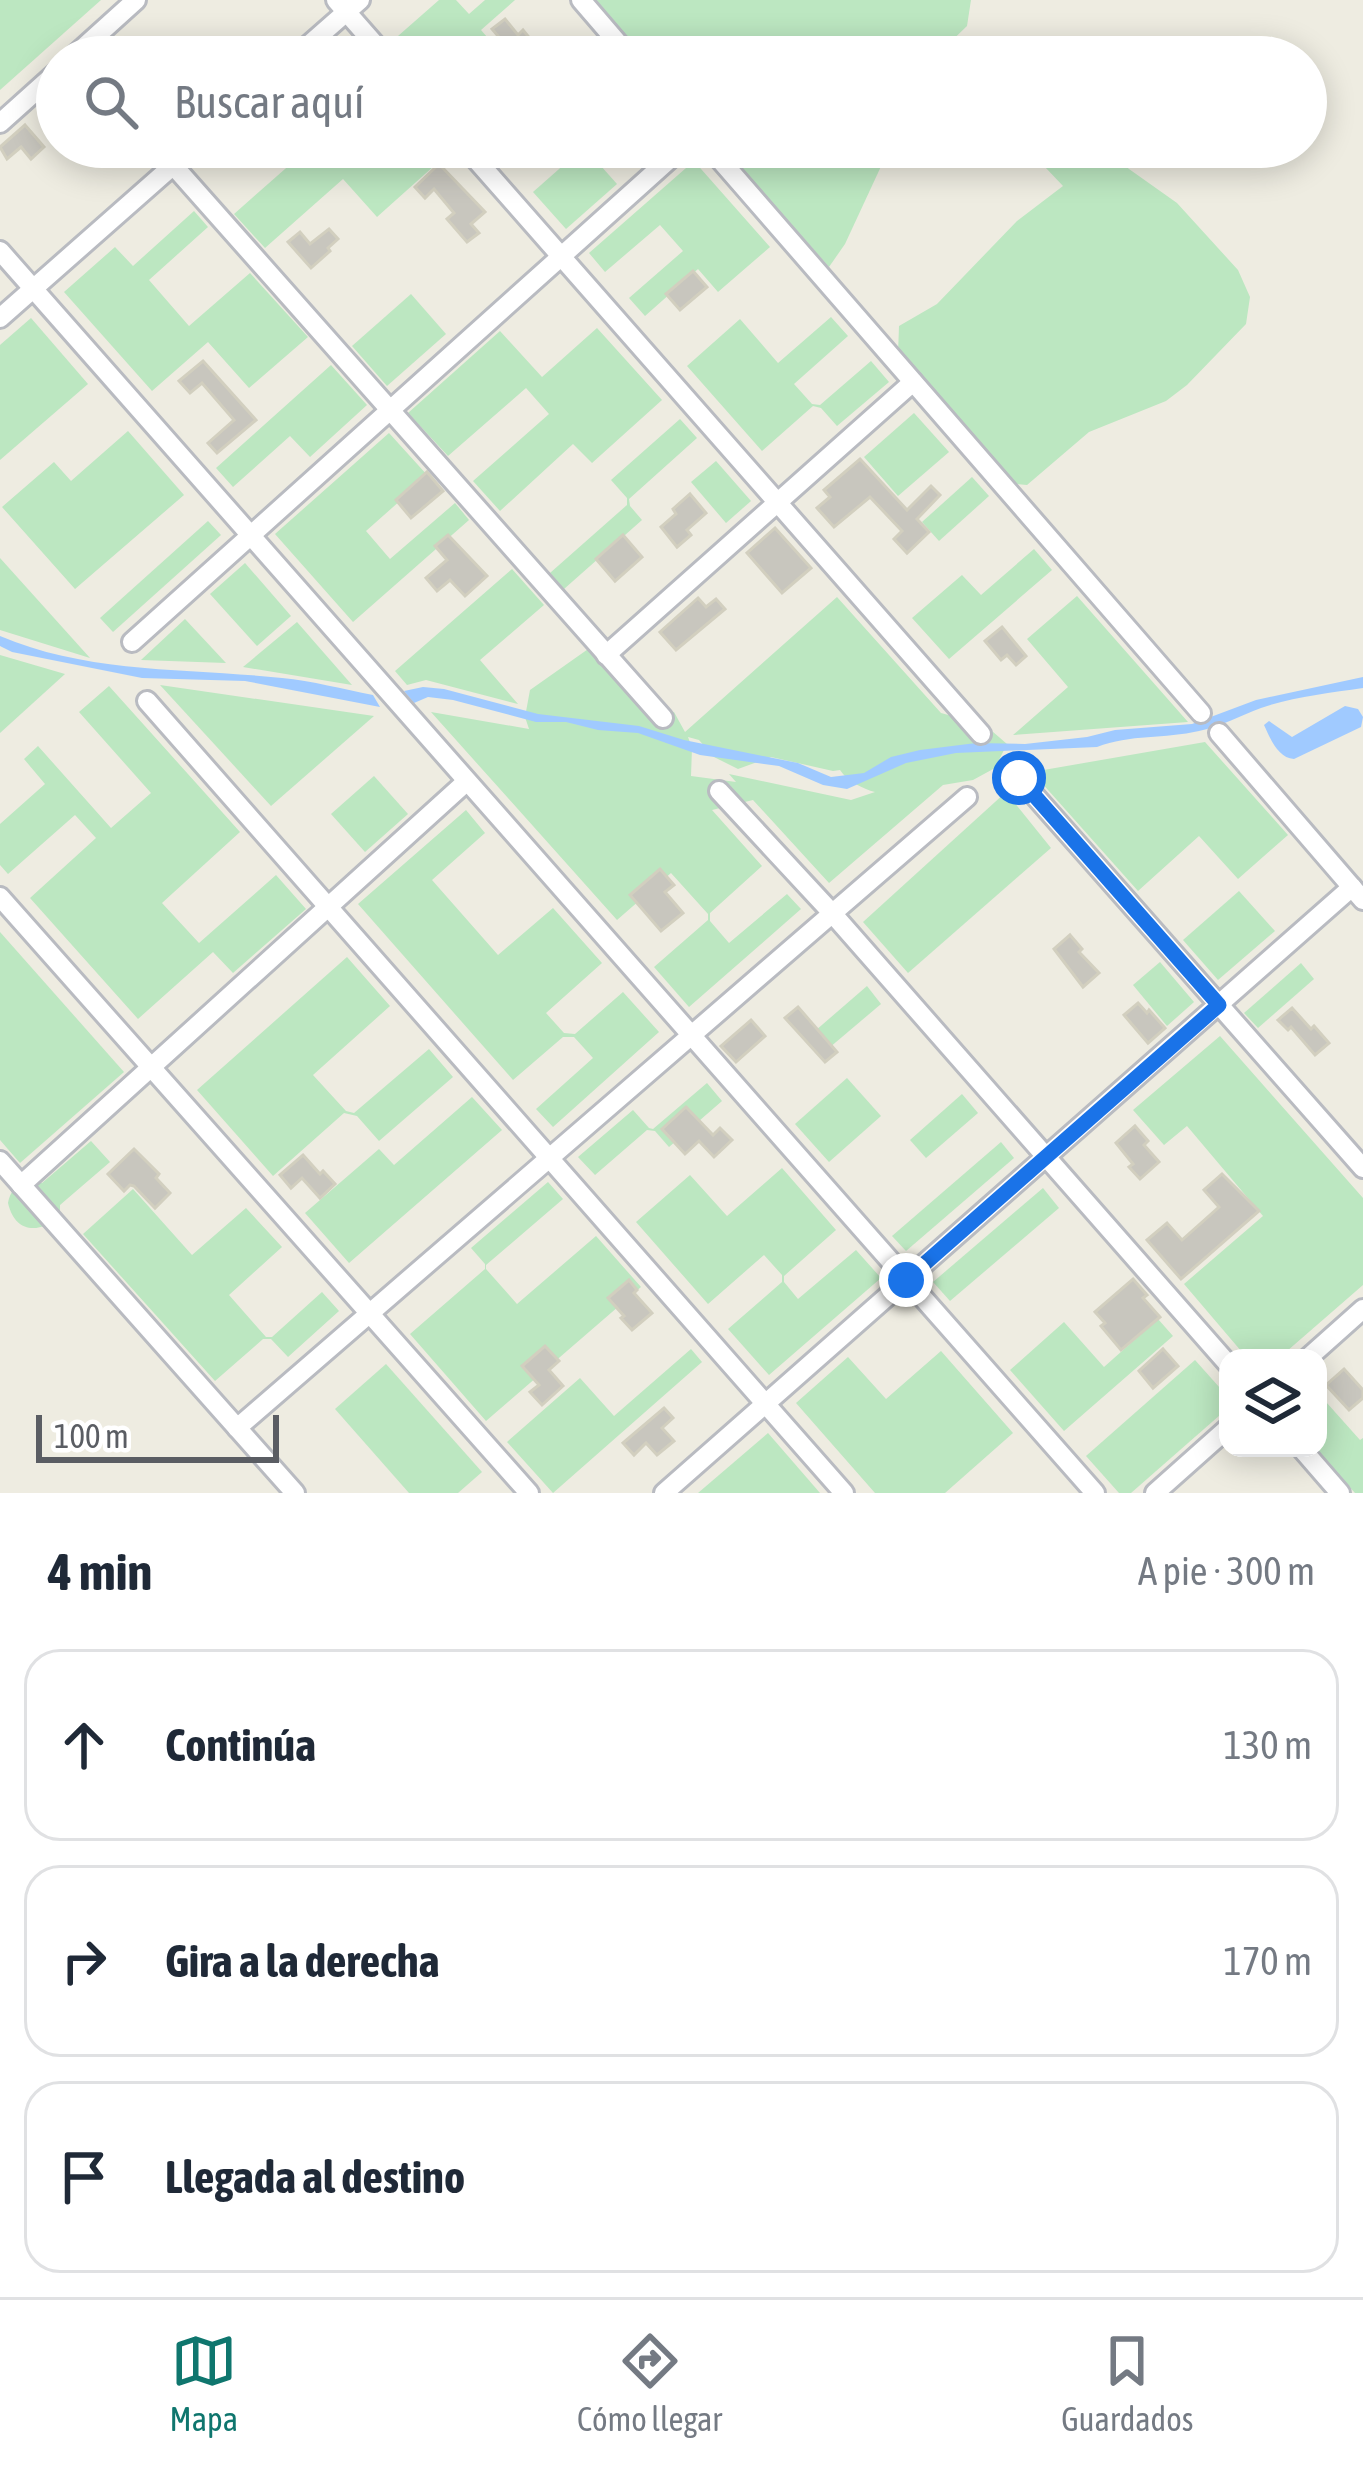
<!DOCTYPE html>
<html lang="es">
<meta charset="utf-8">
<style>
:root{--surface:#fff;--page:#f6f6f7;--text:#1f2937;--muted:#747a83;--line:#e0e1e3;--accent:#0f766e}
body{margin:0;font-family:"Asap Condensed",sans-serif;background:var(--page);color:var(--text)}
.controls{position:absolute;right:36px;bottom:36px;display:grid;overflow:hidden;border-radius:24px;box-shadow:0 6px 30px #0003}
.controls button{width:108px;height:108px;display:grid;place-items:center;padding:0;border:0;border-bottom:3px solid var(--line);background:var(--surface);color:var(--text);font:60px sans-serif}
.scale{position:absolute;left:36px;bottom:30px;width:243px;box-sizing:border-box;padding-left:12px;border:6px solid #5a5d63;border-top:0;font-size:33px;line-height:42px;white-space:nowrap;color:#5a5d63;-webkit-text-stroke:9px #fff;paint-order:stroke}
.stop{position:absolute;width:36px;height:36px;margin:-27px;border:9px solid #1a73e8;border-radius:50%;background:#fff}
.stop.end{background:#1a73e8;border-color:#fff;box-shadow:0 3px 12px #0008}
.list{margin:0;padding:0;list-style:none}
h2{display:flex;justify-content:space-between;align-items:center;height:156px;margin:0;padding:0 48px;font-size:51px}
h2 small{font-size:39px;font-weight:400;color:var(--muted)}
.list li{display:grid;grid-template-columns:78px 1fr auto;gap:36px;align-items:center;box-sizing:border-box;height:192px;margin:0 24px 24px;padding:0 24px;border:3px solid var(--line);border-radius:36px}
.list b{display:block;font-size:45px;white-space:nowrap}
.list em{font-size:39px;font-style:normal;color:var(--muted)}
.icon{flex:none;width:66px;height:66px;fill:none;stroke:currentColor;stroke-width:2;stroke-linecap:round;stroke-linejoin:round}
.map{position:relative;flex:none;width:1363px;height:1493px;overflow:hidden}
.search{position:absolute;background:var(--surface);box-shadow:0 6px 30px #0003;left:36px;right:36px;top:36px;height:132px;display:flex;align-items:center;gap:30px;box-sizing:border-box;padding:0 42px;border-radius:66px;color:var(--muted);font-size:45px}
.sheet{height:804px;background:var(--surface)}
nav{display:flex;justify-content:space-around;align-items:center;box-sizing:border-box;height:168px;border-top:3px solid var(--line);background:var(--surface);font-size:33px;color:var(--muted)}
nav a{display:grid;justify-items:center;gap:6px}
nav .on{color:var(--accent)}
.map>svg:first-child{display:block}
.green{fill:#bce7c1;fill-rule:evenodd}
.water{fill:#a0caff}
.building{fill:#c8c6be;stroke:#d2cfbf;stroke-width:3}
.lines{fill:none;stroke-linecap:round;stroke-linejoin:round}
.minor-casing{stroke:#b9bbc1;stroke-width:24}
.minor{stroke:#fff;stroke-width:18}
.route{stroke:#1a73e8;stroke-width:15}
</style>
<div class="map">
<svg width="1363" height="1493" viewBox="0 0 1363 1493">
<rect width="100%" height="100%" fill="#eeece1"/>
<g class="green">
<polygon points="0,0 101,0 0,90"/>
<polygon points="439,0 456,0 469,14 485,0 515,0 481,30 500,52 494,57 417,57 398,36"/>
<polygon points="585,0 971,0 967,26 935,57 644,57 614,23"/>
<polygon points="310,147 327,165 348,147 435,147 444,157 377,217 343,179 265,248 234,214"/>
<polygon points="584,147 617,184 566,229 533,192"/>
<polygon points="722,147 890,147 845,244 829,267"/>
<polygon points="1036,147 1105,147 1129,169 1177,203 1238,270 1250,297 1246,324 1187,385 1166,401 1089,432 1027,485 1002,483 898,354 899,326 937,304 1017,221 1063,186 1045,167"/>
<polygon points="694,161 770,247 718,292 698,269 645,316 629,298 683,251 660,225 605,272 589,253"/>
<polygon points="194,211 208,227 149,280 189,326 250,273 308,337 249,388 208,342 152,391 64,292 115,247 133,266"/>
<polygon points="411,294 446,334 387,386 352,346"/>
<polygon points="831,317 848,336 794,384 812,404 820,405 871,361 889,382 837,426 821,408 813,406 762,451 687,366 740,319 778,363"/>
<polygon points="31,318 88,384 0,460 0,345"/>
<polygon points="597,328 662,400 592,463 573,444 500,511 473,481 549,414 526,388 448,456 408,413 500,331 542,377"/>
<polygon points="331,365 367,405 310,457 290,436 233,487 216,468"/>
<polygon points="914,413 949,452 898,496 864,457"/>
<polygon points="680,419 697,438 629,499 630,506 642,520 564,589 550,573 627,505 627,498 611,480"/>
<polygon points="128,431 184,495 75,589 2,507 54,462 71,481"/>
<polygon points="389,433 428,476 366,531 390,559 455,503 469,520 353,622 275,534"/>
<polygon points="716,461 751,501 726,523 691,482"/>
<polygon points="972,477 989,496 939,541 922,522"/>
<polygon points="208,521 221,535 113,632 100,618"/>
<polygon points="1034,549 1052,570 949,659 912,618 962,575 981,595"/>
<polygon points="0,558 90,658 0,630"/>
<polygon points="245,563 291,616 257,646 210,594"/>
<polygon points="512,569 544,605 480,660 518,704 426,680 407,685 395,671"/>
<polygon points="1077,596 1188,722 1013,735 1068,687 1027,639"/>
<path d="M837 597 941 713 985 725 1007 744 995 768 973 780 943 785 829 883 753 800 712 810 762 866 710 913V921L729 943 787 894 801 909 689 1007 654 967 708 920V914L671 873 617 920 431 712 529 729 525 717 530 690 591 647 641 705 674 712 685 732ZM688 737 699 740 714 757 738 769 771 757 833 771 840 770C847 781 863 789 875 792L851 800 729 774 736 782 691 776 692 748Z"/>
<polygon points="185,619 226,663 141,660"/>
<polygon points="297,622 352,685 243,667"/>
<polygon points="0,655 65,674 0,733"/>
<polygon points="160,685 374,716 271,806"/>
<polygon points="109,686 240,832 162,903 199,943 276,875 306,909 233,973 213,952 138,1019 30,898 96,838 75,815 8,874 0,865 0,824 45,784 24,759 38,746 111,828 151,793 79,712"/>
<polygon points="1205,742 1288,835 1238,879 1199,836 1138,891 1032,772"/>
<polygon points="374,776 408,814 365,852 331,814"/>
<polygon points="1006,792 1051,848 908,973 863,922"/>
<polygon points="466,810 485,833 432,880 498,955 553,908 602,963 546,1013 564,1033 575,1034 623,992 659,1032 553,1127 536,1109 593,1058 574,1037 563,1037 513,1080 358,904"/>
<polygon points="1239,891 1275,931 1218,980 1183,940"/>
<polygon points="0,932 124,1072 20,1163 0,1140"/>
<polygon points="347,957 390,1006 313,1075 346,1111 354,1113 429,1049 453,1077 379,1141 357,1116 344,1113 273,1176 197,1090"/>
<polygon points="1160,962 1194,1002 1167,1026 1133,985"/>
<polygon points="1301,963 1314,979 1258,1028 1244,1013"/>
<polygon points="867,986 881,1004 829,1048 815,1031"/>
<polygon points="1220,1036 1363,1198 1363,1285 1279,1358 1247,1358 1184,1284 1263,1216 1187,1126 1164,1145 1133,1110"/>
<polygon points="847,1078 881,1116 829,1162 795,1124"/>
<polygon points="707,1083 722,1101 669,1147 655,1131 647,1130 595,1175 578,1157 633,1110 649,1128 653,1129"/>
<polygon points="962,1094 978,1113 926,1158 910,1140"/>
<polygon points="472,1097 502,1130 349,1263 305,1213 379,1149 394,1165"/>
<path d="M91 1141 110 1162 60 1205V1217C38 1234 15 1233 8 1203 12 1183 25 1182 42 1183Z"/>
<polygon points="1001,1142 1014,1158 906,1251 892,1236"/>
<polygon points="782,1168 836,1230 784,1276 784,1282 798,1299 856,1250 881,1278 769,1375 728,1329 782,1282 782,1275 764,1255 708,1304 636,1222 690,1175 727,1216"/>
<polygon points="548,1182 563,1199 486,1265 486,1269 517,1304 596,1236 641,1287 486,1421 410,1334 485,1269 485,1264 471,1248"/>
<polygon points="1043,1188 1059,1208 950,1301 933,1282"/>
<polygon points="133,1189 192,1255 246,1208 282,1247 229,1295 266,1337 272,1337 322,1292 339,1311 288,1357 271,1339 263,1339 215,1381 83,1234"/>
<polygon points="1158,1319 1173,1336 1064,1431 1010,1370 1064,1322 1104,1367"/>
<polygon points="691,1349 702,1362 553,1493 507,1442 580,1378 614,1416"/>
<polygon points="941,1351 1013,1433 945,1493 875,1493 796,1403 848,1357 886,1399"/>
<polygon points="1195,1360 1228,1397 1228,1408 1131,1493 1119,1493 1086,1456"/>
<polygon points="386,1364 482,1472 458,1493 409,1493 335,1409"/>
<polygon points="1318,1393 1360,1440 1363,1438 1363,1493 1355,1493 1315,1448 1318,1448"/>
<polygon points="768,1433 820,1493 698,1493"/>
</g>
<g class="water">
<path d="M0 636C89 674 188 668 282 678 312 681 343 689 373 695L380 707 245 681 142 678 12 652 0 646Z"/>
<path d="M1363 677V688C1329 693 1293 697 1261 708 1240 716 1221 726 1199 731 1165 739 1130 734 1097 747L956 753 906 763 847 789 823 785 779 766 700 755 638 733 598 730 566 722H536L453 700 428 697 414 703 404 691 423 687 444 689 538 714 639 726 684 740 798 763 831 777 864 773 891 757 920 750 976 743 1025 744 1087 737 1115 730 1192 724 1256 700Z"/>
<path d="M1345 706 1358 709 1363 717 1361 727 1294 759C1278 758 1270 738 1264 725L1269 721 1292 737Z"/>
</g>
<g class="building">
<polygon points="505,19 518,35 523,30 545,57 516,57 492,29"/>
<polygon points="25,125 44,147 31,159 21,147 7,159 0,147"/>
<polygon points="439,164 485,212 471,224 479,233 467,242 447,219 454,213 434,189 425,198 415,187"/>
<polygon points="329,229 338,239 328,248 330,251 311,268 288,242 300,232 310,244"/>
<polygon points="693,271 707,287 680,310 666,294"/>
<polygon points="203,361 256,420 217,453 208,443 234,420 202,383 190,393 179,381"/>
<polygon points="860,459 907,510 931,486 940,495 917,519 929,532 907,553 894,539 902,531 870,497 834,527 817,508 830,497 824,490"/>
<polygon points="427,472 443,491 411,518 396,500"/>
<polygon points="690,494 706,513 687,530 691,535 677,547 661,527 676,514 673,509"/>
<polygon points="775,528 811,568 782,593 747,553"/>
<polygon points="448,535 487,576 465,596 450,580 437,591 426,578 447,560 435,546"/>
<polygon points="623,535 642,557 615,581 596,559"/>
<polygon points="698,598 706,607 716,599 725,609 676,650 660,632"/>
<polygon points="1002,627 1026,656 1016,665 1007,655 1001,660 985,641"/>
<polygon points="660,869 674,885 665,892 683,913 661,931 630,895"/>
<polygon points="1070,935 1082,949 1079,952 1099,973 1083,987 1054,949"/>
<polygon points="1138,1003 1147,1013 1149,1010 1165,1028 1148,1043 1124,1015"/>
<polygon points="798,1007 837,1052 825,1062 785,1018"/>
<polygon points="1292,1008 1311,1029 1314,1026 1329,1043 1315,1055 1291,1027 1288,1030 1278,1020"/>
<polygon points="751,1020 765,1036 736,1062 721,1046"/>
<polygon points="686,1107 713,1135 720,1128 732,1140 714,1157 699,1141 685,1154 662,1129"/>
<polygon points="1135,1126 1148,1141 1144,1145 1159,1162 1140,1179 1129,1167 1133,1164 1116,1143"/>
<polygon points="134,1149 159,1174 156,1178 170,1193 155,1208 134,1186 130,1185 124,1191 108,1174"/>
<polygon points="303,1155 320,1174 323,1171 335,1184 320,1198 302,1178 291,1188 280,1175"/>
<polygon points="1222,1174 1259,1211 1181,1279 1147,1240 1167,1223 1182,1240 1219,1207 1204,1190"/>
<polygon points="1133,1279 1147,1295 1143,1298 1160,1317 1121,1350 1101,1326 1105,1323 1095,1312"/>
<polygon points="629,1280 637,1290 634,1293 652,1313 632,1330 621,1318 624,1316 608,1298"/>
<polygon points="545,1346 559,1361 549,1370 563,1386 542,1405 530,1392 539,1385 522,1366"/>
<polygon points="1163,1349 1178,1366 1153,1388 1139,1371"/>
<polygon points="1344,1369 1363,1390 1363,1398 1349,1410 1326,1385"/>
<polygon points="664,1408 673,1418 662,1428 674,1441 657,1455 646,1443 634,1455 623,1443"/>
</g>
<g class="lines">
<g class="minor-casing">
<g id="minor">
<polyline points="336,0 386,57"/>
<polyline points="581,0 630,57"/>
<polyline points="73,57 136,0"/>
<polyline points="295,57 360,0"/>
<polyline points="0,123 57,72"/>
<polyline points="157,147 663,718"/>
<polyline points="465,147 981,734"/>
<polyline points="709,147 1201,713"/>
<polyline points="0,251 1095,1493"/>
<polyline points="0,318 194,147"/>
<polyline points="132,642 683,147"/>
<polyline points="606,655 913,382"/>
<polyline points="147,701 844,1493"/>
<polyline points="1219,733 1363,900"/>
<polyline points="1019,778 1363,1168"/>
<polyline points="719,791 832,913 1228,1364"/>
<polyline points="0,897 529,1493"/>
<polyline points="0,1161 295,1493"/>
<polyline points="21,1185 466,782"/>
<polyline points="1308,1358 1363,1309"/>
<polyline points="237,1428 967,797"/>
<polyline points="1301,1448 1340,1493"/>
<polyline points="664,1493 1352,887"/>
<polyline points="1155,1493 1228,1428"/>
</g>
</g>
<use href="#minor" class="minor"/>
</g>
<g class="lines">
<polyline class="route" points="906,1280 1219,1005 1019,778"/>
</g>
</svg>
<div class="controls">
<button><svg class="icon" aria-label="layers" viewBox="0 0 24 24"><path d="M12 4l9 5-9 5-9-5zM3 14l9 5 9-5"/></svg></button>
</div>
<div class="scale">100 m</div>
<div class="stop" style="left:1019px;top:778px"></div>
<div class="stop end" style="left:906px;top:1280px"></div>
<div class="search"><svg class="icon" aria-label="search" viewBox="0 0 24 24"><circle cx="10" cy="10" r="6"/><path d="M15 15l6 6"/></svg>Buscar aquí</div>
</div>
<section class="sheet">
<h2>4 min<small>A pie · 300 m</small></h2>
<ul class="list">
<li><svg class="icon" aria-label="ahead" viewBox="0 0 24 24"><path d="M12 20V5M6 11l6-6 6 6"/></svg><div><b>Continúa</b></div><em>130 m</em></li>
<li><svg class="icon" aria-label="right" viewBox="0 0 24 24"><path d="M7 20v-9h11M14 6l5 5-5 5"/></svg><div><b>Gira a la derecha</b></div><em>170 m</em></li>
<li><svg class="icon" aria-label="arrive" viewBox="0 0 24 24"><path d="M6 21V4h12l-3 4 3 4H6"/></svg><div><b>Llegada al destino</b></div></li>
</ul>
</section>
<nav>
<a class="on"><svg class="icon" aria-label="map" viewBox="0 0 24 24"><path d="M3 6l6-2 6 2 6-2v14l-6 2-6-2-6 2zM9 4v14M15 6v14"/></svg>Mapa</a>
<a><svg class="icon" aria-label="directions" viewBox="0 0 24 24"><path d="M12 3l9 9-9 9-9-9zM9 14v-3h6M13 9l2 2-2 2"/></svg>Cómo llegar</a>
<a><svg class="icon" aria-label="saved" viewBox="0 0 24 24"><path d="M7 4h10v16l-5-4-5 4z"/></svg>Guardados</a>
</nav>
